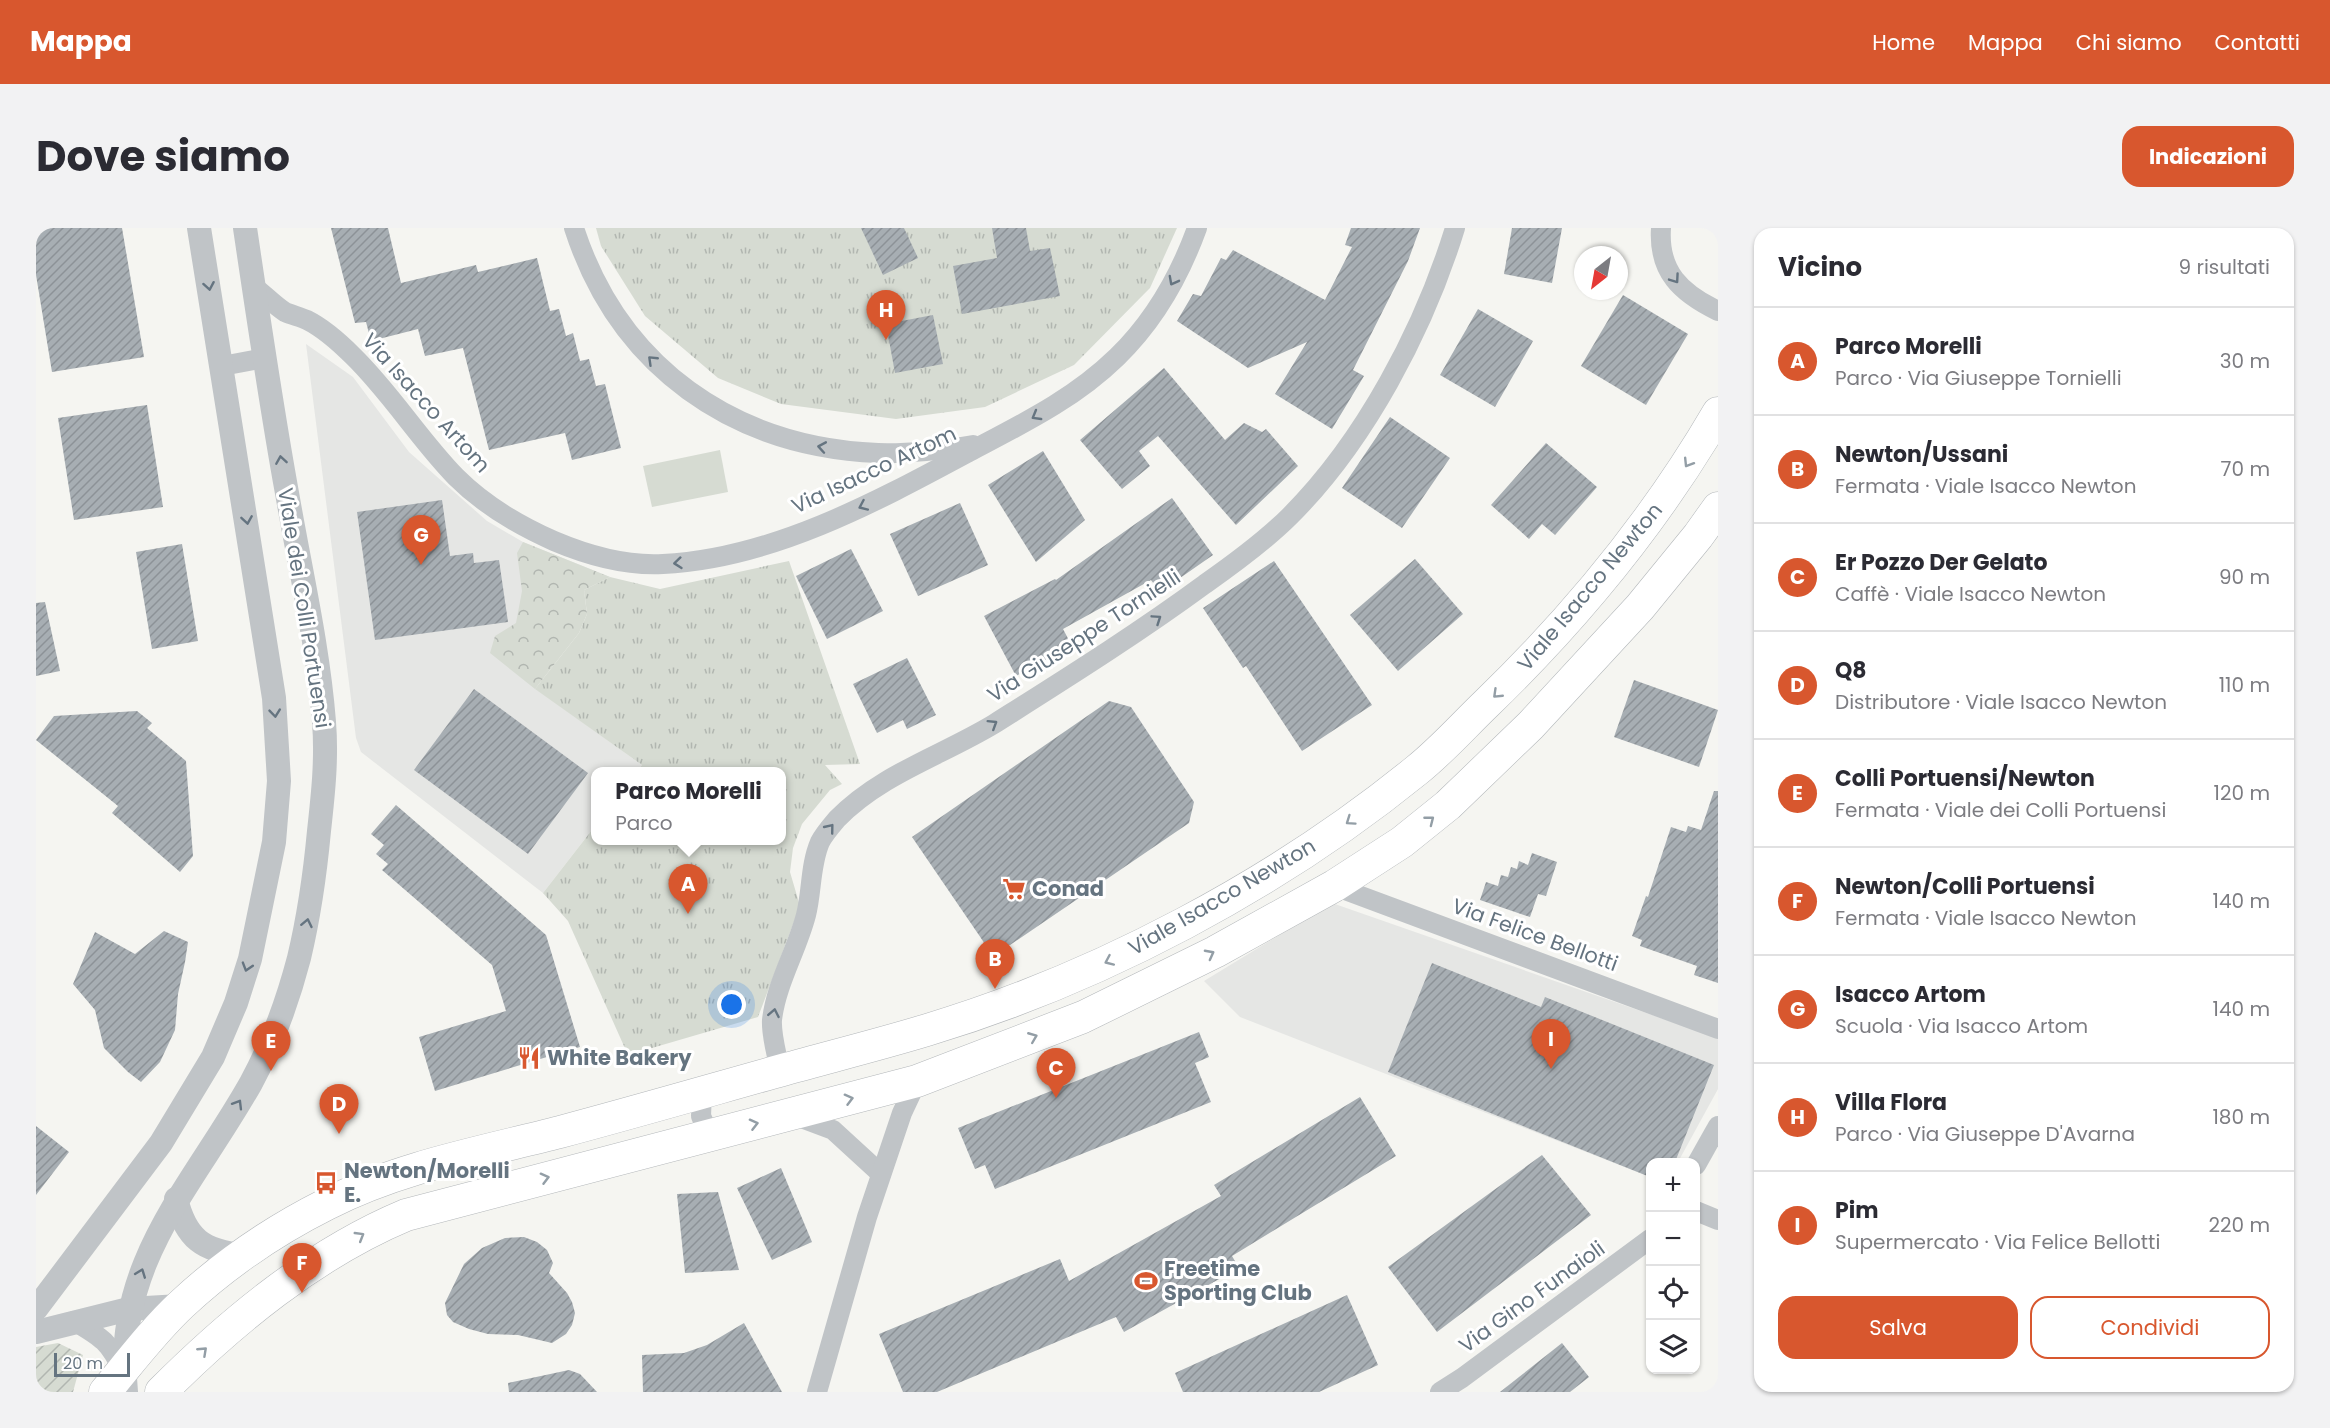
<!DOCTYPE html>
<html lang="it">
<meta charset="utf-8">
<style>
:root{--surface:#fff;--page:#f2f2f3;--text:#2b2b33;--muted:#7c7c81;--line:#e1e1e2;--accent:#d8572e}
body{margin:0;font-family:Poppins,sans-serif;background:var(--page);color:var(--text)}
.controls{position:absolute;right:18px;bottom:18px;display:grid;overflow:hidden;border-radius:12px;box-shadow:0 2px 4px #0004}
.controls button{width:54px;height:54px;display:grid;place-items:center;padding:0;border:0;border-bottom:2px solid var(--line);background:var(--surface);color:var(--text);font:30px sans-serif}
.compass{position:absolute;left:1538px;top:18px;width:54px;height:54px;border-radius:50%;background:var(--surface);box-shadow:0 2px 4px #0004;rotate:211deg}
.scale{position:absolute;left:18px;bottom:15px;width:76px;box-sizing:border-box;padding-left:6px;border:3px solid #657480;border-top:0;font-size:16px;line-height:21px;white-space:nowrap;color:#657480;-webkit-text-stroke:4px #fff;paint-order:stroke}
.you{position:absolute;left:696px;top:777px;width:21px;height:21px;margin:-15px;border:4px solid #fff;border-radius:50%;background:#1a73e8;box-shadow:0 0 0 9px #1a73e833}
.badge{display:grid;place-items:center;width:39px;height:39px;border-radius:50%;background:var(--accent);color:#fff;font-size:20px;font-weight:700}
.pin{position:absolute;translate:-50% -50px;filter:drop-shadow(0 2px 3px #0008)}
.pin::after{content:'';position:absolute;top:32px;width:21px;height:18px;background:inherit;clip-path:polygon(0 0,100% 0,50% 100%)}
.popup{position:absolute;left:555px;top:539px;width:195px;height:78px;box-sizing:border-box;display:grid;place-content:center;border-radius:12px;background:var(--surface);filter:drop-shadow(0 2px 4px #0005);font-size:20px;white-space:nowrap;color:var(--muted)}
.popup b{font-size:22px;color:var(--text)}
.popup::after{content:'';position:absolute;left:50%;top:100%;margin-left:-12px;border:12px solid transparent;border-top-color:var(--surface)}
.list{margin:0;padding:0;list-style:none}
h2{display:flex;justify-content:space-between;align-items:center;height:78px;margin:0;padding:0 24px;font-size:26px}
h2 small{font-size:20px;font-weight:400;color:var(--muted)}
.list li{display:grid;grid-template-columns:39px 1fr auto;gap:18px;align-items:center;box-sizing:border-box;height:108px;padding:0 24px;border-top:2px solid var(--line)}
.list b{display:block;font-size:22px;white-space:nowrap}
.list p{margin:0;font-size:20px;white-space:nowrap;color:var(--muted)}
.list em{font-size:20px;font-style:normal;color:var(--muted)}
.actions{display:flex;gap:12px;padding:18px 24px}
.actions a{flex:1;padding:14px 0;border:2px solid var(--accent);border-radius:18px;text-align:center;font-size:21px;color:var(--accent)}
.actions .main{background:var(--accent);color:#fff}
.icon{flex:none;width:33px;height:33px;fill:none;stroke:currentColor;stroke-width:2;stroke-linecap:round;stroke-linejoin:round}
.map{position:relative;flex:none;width:1682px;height:1164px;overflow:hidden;border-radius:18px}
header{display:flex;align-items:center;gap:36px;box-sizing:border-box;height:84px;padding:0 30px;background:var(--accent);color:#fff}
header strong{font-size:28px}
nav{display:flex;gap:33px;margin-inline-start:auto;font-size:21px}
.intro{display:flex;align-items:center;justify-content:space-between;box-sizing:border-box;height:144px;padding:0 36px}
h1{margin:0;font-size:42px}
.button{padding:15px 27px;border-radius:18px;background:var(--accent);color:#fff;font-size:21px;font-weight:700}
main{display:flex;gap:36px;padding:0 36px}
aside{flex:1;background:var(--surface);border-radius:18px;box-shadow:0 2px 4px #0004}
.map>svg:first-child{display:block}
.built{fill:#e5e6e4}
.grass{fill:url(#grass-tufts)}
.forest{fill:url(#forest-crowns)}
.garden{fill:url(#garden-furrows)}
.pitch{fill:#d6dbd2}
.building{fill:url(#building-hatch)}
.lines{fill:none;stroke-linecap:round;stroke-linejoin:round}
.primary-casing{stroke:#b3b7ba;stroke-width:33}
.minor{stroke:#c0c4c7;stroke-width:20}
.tertiary{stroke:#c0c4c7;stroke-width:24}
.primary{stroke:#fff;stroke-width:32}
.oneway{stroke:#657480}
.oneway2{stroke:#939ea6}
.labels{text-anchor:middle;stroke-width:6;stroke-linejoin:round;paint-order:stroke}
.street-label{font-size:21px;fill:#657480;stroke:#fff}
.poi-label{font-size:21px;font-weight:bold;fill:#657480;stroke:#fff;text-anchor:start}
</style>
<header>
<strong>Mappa</strong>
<nav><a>Home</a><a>Mappa</a><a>Chi siamo</a><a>Contatti</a></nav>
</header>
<div class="intro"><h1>Dove siamo</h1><a class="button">Indicazioni</a></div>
<main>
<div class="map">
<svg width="1682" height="1164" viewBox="0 0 1682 1164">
<defs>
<pattern id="grass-tufts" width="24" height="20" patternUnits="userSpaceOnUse" patternTransform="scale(1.5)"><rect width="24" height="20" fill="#d6dbd2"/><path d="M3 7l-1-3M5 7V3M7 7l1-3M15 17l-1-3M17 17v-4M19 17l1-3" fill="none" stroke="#b1b6b0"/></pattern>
<pattern id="forest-crowns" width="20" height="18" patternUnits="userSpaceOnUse" patternTransform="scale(1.5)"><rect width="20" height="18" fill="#d6dbd2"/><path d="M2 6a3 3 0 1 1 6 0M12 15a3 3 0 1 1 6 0" fill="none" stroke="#b1b6b0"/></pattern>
<pattern id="garden-furrows" width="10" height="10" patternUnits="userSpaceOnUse" patternTransform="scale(1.5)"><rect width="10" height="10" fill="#d6dbd2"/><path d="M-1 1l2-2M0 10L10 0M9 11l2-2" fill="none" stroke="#b1b6b0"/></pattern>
<pattern id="building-hatch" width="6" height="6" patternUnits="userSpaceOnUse" patternTransform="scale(1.5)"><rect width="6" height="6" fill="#a7aeb3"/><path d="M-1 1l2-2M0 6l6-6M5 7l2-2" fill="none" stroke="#8c9297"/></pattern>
</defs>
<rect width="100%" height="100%" fill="#f5f5f1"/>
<g class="built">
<polygon points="270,116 317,149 373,224 451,293 487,314 574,349 548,362 500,461 606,537 601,543 559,544 559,598 507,665 325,524 320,510"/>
<polygon points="1296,675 1682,810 1682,861 1642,934 1614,934 1614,949 1204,789 1168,753"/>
</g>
<g class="grass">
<polygon points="560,0 1141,0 1114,60 1038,137 949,179 860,191 745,176 682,150 609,88 565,18"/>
<polygon points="753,333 824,536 789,537 806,556 794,562 766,596 757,620 754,644 764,678 722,789 592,827 532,693 507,665 559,598 559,612 745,612 745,544 601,543 606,537 499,461 543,405 551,386 548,362 574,349 624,361"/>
</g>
<polygon class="forest" points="487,314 574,349 548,362 551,386 543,405 499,461 454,425 459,408 480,395 486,363 481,325"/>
<polygon class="garden" points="22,1115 47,1127 37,1164 0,1164 0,1119"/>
<polygon class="pitch" points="684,222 692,264 616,279 607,238"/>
<g class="building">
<polygon points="0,0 86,0 108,129 16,144 0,47"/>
<polygon points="295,0 352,0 365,55 440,37 442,44 501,30 514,83 523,81 530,108 537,105 544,133 553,131 560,158 569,156 585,220 536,232 529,205 453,222 427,120 389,128 382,101 335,113 330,94 319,95"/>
<polygon points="825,0 868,0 882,30 847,47"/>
<polygon points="956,0 990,0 994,23 1014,20 1024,68 926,86 917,38 961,30"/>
<polygon points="1315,0 1384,0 1372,33 1317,142 1328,148 1296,201 1239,166 1271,114 1212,140 1141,93 1157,66 1165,68 1185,30 1190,32 1197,22 1289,72 1316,19 1309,17"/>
<polygon points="1476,0 1526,0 1516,55 1468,46"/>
<polygon points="1587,67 1652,106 1610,177 1545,138"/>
<polygon points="1442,81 1497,113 1459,179 1404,147"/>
<polygon points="897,87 907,136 859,145 850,96"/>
<polygon points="1128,140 1189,212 1208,195 1226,204 1230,201 1262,238 1200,297 1122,208 1103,223 1114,238 1086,261 1044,212"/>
<polygon points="111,177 127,279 38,292 22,190"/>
<polygon points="1354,189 1414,230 1366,300 1306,260"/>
<polygon points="1510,215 1561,259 1519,307 1506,296 1493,311 1455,277"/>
<polygon points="1007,223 1049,292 1000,334 952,257"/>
<polygon points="1136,270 1177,327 1124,364 1115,352 1027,401 1036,418 980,448 948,388 1019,351 1020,352"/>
<polygon points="406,272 414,328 437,325 438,335 463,332 472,394 339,412 321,284"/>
<polygon points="924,275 952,337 882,368 854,306"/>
<polygon points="146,316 162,413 116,421 100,324"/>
<polygon points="815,321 847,383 791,411 760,348"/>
<polygon points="1379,331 1427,386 1362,443 1314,387"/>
<polygon points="1238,333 1336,477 1266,523 1210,438 1207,440 1167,380"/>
<polygon points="9,374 24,443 0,448 0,375"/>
<polygon points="871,430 900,487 871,501 867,492 841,505 817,456"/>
<polygon points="1598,452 1682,482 1663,539 1578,509"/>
<polygon points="438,461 552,545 492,626 378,542"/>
<polygon points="1073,473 1095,479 1158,574 1153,595 974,717 949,716 876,609"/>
<polygon points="101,483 116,495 111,500 150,533 157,628 144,644 76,585 82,578 0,512 18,488"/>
<polygon points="1678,563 1682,563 1682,755 1658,747 1661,738 1604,718 1606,712 1596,708 1610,668 1612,669 1635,599 1650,604 1652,598 1665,602"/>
<polygon points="360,577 510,707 544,819 399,863 383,809 470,783 456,737 346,642 352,636 340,626 348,617 335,606"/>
<polygon points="1496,625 1521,634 1510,668 1502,666 1494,689 1444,672 1450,654 1462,658 1465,647 1472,649 1475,639 1481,641 1483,633 1492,637"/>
<polygon points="128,703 152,714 149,734 142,766 139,802 124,834 105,854 92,844 68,820 59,782 37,756 59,704 99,726"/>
<polygon points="1396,735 1505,779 1509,769 1678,837 1639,934 1614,934 1614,949 1352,844"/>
<polygon points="1163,804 1173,829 1159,835 1175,874 959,961 949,937 939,941 922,900"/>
<polygon points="1324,869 1360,928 1196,1028 1203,1040 1088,1104 1080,1089 901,1164 867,1164 843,1106 1024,1031 1033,1053 1185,968 1178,957"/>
<polygon points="0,898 33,924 0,967"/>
<polygon points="1506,927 1555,987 1401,1104 1352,1039"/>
<polygon points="745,940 776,1014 736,1032 701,960"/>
<polygon points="682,964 703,1042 649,1045 641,966"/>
<polygon points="488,1009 501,1014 511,1022 517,1035 513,1045 531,1065 536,1074 539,1085 536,1097 530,1106 516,1115 482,1107 452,1106 433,1101 417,1094 411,1087 409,1075 428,1036 446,1020 469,1010"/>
<polygon points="1311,1067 1342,1137 1283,1164 1147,1164 1139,1145"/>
<polygon points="708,1095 746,1164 607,1164 606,1127 648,1125 671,1117"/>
<polygon points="1526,1115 1553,1149 1534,1164 1464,1164"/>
<polygon points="533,1142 544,1146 561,1164 473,1164 472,1155"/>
</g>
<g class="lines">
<g class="primary-casing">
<g id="primary">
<path d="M69 1164C94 1134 118 1102 146 1076 189 1036 239 1002 291 976 363 939 446 924 524 904 599 884 675 862 750 841 797 828 845 816 891 802 1064 750 1241 656 1381 542 1406 522 1428 497 1451 475 1541 388 1619 293 1682 185"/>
<path d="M125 1164C196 1093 277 1026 370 987L881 853 1047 789 1179 724 1298 658 1366 614 1412 577 1495 497 1604 379 1662 308 1682 280"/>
</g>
</g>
<g class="minor">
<path d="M538 0C583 139 697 219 842 225 874 226 906 222 937 217"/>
<path d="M1625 0C1622 44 1645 65 1682 83"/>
<path d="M217 58C228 66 238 77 249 84 256 87 264 89 271 92 289 101 303 114 317 128 355 165 383 211 420 249 447 276 484 298 518 313 551 327 591 338 627 336 735 331 840 274 933 224 986 196 1038 171 1081 129 1117 94 1144 47 1161 0"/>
<polyline points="186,138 229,130"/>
<polyline points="1298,658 1682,801"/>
<path d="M744 843C741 826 735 808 736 792 740 756 761 722 770 687 776 664 774 637 784 614 788 606 795 598 801 591 845 546 905 528 958 496 1029 451 1101 406 1169 356 1199 335 1229 313 1254 288 1329 213 1388 101 1419 0"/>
<polyline points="666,865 665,888 673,907"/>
<polyline points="757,887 797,902 845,946"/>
<polyline points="1660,937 1682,898"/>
<polyline points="1660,983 1682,992"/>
<path d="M38 1093C65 1109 73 1113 87 1143"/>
<polyline points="781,1164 831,989 866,885 881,853"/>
<polyline points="1404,1164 1426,1150 1614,1011"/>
</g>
<g class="tertiary">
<path d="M140 971C150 1011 167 1023 207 1027"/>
<polyline points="0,1081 125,915 177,829 200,775 214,731 238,614 243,553 238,470 163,0"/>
<polyline points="0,1104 93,1081 144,1078"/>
<path d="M90 1164C78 1033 156 960 215 855 236 816 252 772 263 730 273 688 279 646 283 603 287 567 291 531 288 494 282 417 264 341 251 265 235 177 222 88 209 0"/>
</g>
<use href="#primary" class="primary"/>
</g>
<defs><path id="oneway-chevron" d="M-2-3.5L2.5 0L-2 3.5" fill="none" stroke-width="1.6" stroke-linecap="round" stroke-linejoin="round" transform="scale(1.5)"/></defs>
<g class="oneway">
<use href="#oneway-chevron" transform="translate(1639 51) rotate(55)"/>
<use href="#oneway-chevron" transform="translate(1137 53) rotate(118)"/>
<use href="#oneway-chevron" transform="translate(173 58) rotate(80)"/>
<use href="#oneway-chevron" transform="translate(616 132) rotate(-136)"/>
<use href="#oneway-chevron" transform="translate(1000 188) rotate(150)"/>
<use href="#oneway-chevron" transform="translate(786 219) rotate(-170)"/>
<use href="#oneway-chevron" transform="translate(245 232) rotate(-99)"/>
<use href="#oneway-chevron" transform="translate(827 278) rotate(156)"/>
<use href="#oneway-chevron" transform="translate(211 292) rotate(81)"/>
<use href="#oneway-chevron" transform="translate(642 335) rotate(174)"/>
<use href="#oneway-chevron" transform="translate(1121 391) rotate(-34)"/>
<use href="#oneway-chevron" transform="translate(239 485) rotate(84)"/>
<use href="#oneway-chevron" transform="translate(957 496) rotate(-32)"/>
<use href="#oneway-chevron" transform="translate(794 600) rotate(-51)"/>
<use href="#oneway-chevron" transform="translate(271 695) rotate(-78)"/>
<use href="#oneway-chevron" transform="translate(211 739) rotate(107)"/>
<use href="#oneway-chevron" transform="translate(738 785) rotate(-79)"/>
<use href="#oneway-chevron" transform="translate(202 876) rotate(-59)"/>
<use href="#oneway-chevron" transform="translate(105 1045) rotate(-69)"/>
</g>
<g class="oneway2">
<use href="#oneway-chevron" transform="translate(1652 235) rotate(122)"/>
<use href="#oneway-chevron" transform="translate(1461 466) rotate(136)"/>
<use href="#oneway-chevron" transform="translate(1394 592) rotate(-38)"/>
<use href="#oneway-chevron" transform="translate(1314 593) rotate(145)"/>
<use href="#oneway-chevron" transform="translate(1174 726) rotate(-28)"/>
<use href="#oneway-chevron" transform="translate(1073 733) rotate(156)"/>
<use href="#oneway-chevron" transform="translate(997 809) rotate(-22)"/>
<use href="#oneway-chevron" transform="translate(813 871) rotate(-15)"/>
<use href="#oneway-chevron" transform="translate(718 896) rotate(-14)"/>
<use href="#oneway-chevron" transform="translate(509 950) rotate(-15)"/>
<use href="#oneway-chevron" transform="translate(324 1008) rotate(-31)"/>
<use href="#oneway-chevron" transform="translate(167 1123) rotate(-43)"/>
</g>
<defs>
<g id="supermarket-bare" transform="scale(1.8)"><path d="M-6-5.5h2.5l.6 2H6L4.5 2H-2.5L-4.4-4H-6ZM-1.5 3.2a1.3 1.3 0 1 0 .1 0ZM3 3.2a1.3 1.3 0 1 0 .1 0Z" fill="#d8572e" stroke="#fff" stroke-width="2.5" paint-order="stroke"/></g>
<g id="restaurant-bare" transform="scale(1.8)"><path d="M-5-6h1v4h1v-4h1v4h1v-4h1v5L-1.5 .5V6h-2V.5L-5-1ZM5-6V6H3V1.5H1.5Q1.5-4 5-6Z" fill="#d8572e" stroke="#fff" stroke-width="2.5" paint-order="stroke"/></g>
<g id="bus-bare" transform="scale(1.8)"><path d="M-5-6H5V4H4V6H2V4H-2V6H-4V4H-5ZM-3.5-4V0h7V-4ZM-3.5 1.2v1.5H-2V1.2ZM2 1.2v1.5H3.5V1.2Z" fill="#d8572e" stroke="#fff" stroke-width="2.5" paint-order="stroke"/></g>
<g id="stadium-bare" transform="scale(1.8)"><path d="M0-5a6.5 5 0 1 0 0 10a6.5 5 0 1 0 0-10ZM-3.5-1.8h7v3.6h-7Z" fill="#d8572e" stroke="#fff" stroke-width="2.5" paint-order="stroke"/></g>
</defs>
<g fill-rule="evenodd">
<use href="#supermarket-bare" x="978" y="661"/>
<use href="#restaurant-bare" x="493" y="830"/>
<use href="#bus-bare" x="290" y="955"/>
<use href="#stadium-bare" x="1110" y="1053"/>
</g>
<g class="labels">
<g class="street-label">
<text transform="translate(390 175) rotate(48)" y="7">Via Isacco Artom</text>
<text transform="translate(838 242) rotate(-25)" y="7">Via Isacco Artom</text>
<text transform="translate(1554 359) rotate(-50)" y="7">Viale Isacco Newton</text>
<text transform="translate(268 380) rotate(81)" y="7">Viale dei Colli Portuensi</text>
<text transform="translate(1048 408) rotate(-33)" y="7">Via Giuseppe Tornielli</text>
<text transform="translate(1186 669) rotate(-30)" y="7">Viale Isacco Newton</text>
<text transform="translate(1499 707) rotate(20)" y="7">Via Felice Bellotti</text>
<text transform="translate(1496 1069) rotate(-36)" y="7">Via Gino Funaioli</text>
</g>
<g class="poi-label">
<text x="996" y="668">Conad</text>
<text x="511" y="837">White Bakery</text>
<text x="308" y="950">Newton/Morelli<tspan x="308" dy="24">E.</tspan></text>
<text x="1128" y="1048">Freetime<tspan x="1128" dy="24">Sporting Club</tspan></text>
</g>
</g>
</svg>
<div class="controls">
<button>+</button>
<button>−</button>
<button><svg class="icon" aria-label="locate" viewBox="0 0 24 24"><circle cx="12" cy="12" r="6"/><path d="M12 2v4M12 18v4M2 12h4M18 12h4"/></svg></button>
<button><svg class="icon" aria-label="layers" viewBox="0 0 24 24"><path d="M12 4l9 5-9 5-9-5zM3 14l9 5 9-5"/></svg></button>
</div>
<svg class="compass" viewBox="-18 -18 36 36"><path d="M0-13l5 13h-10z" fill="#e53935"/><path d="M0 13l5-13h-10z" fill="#7c7c81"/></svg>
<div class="scale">20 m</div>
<div class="you"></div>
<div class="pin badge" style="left:652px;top:686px">A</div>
<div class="popup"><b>Parco Morelli</b>Parco</div>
<div class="pin badge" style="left:959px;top:761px">B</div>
<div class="pin badge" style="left:1020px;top:870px">C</div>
<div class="pin badge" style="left:303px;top:906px">D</div>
<div class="pin badge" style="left:235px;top:843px">E</div>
<div class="pin badge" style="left:266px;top:1065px">F</div>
<div class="pin badge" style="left:385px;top:337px">G</div>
<div class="pin badge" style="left:850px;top:112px">H</div>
<div class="pin badge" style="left:1515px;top:841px">I</div>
</div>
<aside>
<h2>Vicino<small>9 risultati</small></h2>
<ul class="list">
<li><span class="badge">A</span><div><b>Parco Morelli</b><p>Parco · Via Giuseppe Tornielli</p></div><em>30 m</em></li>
<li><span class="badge">B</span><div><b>Newton/Ussani</b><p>Fermata · Viale Isacco Newton</p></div><em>70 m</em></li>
<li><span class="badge">C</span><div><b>Er Pozzo Der Gelato</b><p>Caffè · Viale Isacco Newton</p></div><em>90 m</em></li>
<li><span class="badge">D</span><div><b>Q8</b><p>Distributore · Viale Isacco Newton</p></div><em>110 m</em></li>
<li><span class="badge">E</span><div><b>Colli Portuensi/Newton</b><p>Fermata · Viale dei Colli Portuensi</p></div><em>120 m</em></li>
<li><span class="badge">F</span><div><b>Newton/Colli Portuensi</b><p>Fermata · Viale Isacco Newton</p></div><em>140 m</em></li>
<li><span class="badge">G</span><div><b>Isacco Artom</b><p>Scuola · Via Isacco Artom</p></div><em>140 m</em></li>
<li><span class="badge">H</span><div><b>Villa Flora</b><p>Parco · Via Giuseppe D'Avarna</p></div><em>180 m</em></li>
<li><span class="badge">I</span><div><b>Pim</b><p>Supermercato · Via Felice Bellotti</p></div><em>220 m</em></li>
</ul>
<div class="actions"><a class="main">Salva</a><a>Condividi</a></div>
</aside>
</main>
